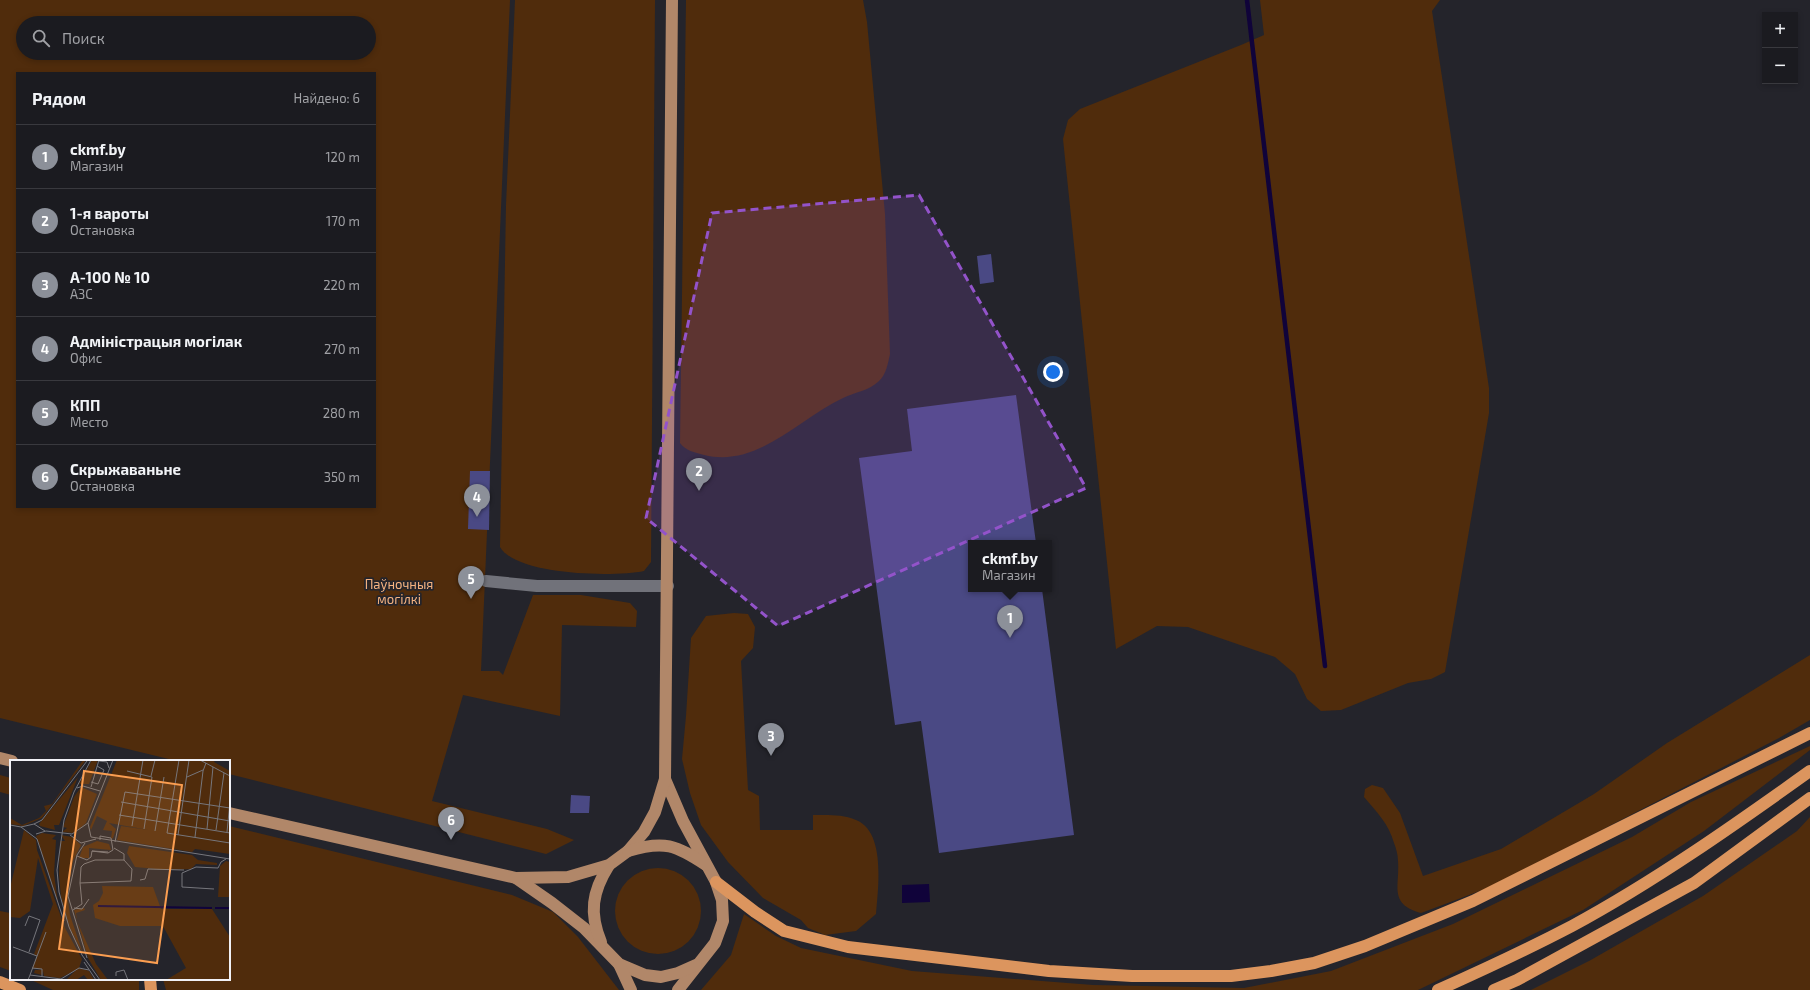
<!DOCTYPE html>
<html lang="ru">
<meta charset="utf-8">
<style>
:root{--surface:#1b1b20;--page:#242429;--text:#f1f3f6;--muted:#a0a1a5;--line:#39393e;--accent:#8c9099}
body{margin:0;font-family:"Exo 2",sans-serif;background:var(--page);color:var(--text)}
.controls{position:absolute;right:12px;top:12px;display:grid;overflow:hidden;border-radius:0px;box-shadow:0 2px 6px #0003}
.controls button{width:36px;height:36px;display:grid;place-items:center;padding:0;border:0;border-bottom:1px solid var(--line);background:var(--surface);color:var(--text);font:20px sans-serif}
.you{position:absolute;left:1053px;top:372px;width:14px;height:14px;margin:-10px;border:3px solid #fff;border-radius:50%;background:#1a73e8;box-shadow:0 0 0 6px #1a73e833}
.badge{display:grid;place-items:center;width:26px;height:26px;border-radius:50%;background:var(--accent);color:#fff;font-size:13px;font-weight:700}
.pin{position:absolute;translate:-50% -33px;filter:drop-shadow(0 1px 2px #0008)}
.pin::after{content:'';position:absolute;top:21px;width:14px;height:12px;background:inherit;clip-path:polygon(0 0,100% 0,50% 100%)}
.popup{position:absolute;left:968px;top:540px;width:84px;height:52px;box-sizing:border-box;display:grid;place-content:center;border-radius:0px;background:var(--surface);filter:drop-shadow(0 1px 3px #0005);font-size:13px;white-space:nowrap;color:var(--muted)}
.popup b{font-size:15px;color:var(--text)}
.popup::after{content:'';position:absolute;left:50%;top:100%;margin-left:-8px;border:8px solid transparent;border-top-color:var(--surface)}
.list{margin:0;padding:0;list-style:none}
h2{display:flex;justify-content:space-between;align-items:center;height:52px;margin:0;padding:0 16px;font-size:17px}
h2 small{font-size:13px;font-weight:400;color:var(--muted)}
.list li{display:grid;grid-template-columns:26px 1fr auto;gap:12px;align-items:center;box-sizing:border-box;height:64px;padding:0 16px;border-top:1px solid var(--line)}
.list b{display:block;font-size:15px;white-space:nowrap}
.list p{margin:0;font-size:13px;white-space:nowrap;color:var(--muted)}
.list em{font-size:13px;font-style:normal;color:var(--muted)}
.icon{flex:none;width:22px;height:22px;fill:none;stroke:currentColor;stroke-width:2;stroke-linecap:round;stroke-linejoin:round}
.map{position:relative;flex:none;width:1810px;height:990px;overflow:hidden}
.search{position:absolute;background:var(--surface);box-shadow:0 2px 6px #0003;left:16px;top:16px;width:360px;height:44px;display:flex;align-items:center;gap:10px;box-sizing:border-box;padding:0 14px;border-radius:22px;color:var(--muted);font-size:15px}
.panel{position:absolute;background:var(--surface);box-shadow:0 2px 6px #0003;left:16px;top:72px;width:360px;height:436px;border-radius:0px}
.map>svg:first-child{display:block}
.green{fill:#502c0c;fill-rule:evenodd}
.water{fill:#10033a}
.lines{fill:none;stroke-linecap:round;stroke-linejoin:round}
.stream{stroke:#10033a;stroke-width:4.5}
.building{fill:#4a4984}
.minor{stroke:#71727a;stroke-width:12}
.major{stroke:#b18769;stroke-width:12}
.highway{stroke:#dc955e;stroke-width:12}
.marked{fill:#9353ca;fill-opacity:0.2;stroke:#9353ca;stroke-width:3;stroke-dasharray:8 5;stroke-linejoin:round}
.labels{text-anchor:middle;stroke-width:3.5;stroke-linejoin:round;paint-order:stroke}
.park-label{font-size:13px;fill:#f4b280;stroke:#24242b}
.inset-river{fill:none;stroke:#10033a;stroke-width:2}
.inset-road{fill:none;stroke:#76767c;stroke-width:1}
.view{fill:#fb9e51;fill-opacity:0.15;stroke:#fb9e51;stroke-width:2}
.inset-edge{fill:none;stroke:#f1f1f6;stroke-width:2}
</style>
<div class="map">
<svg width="1810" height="990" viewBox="0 0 1810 990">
<rect width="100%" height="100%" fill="#24242b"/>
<g class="green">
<path d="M0 0H510L481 671H499L503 675 533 595H581L630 603 637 611 636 627 562 625 560 716 463 695 432 801 547 829 574 840 546 854 229 774V761H177L0 718ZM23 23H369V53H23ZM17 73H375V507H17Z"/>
<path d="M515 0H655L651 562 644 571C614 577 517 576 500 547L506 205Z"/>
<path d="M686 0H863L867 22 885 214 890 354C888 363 886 375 879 381 869 391 855 392 843 398 798 419 758 468 704 455 694 452 686 451 680 443Z"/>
<polygon points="1260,0 1440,0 1432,11 1489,388 1489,413 1445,672 1431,679 1408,683 1341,710 1321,711 1307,699 1295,674 1275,657 1188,627 1157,626 1116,649 1063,139 1068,120 1080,109 1241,45 1264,35"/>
<path d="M734 613 748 614 755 627 753 648 741 661 748 790 759 796 760 830H813V815C828 815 842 814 856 820 886 832 878 888 876 914L856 931 825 935 808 928 801 920 763 898 728 862 701 825 690 793 682 759 686 716 691 638 706 616Z"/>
<path d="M1810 655V720L1779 738 1588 837 1485 889 1421 913C1388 904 1400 886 1398 861 1398 855 1396 848 1394 843 1389 824 1376 811 1364 797L1365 789 1372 785 1383 788 1400 813 1423 876 1501 849 1594 794 1667 743Z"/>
<polygon points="1810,746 1810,750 1704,831 1583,910 1418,990 701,990 731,955 744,914 776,936 801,948 912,971 1093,985 1244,988 1331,971 1453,924 1632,837 1691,802"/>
<polygon points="0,775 11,778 11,795 0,792"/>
<polygon points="1810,817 1810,990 1531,990 1589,961 1703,896 1797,831"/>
<polygon points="229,826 512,895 553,912 578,937 619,990 166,990 163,979 229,979"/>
<circle cx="658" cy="911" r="43"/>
<polygon points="11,910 11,971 0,967 0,911 10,913"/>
<polygon points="29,979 139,979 139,990 53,990"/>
</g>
<polygon class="water" points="929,884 930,902 902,903 902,885"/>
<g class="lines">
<polyline class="stream" points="1247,0 1325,666"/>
</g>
<g class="building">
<polygon points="991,254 994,282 980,284 977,256"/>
<polygon points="1016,395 1036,543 971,543 971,589 1042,589 1074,835 939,853 921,721 895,725 859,458 912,451 907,409"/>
<polygon points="470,471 490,471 489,530 468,529"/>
<polygon points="571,795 590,796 589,813 570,813"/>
</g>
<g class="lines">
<polyline class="minor" points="486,581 537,586 668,586"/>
<g class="major">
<polyline points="0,758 12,761"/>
<polyline points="665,779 683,821 716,882 722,900 723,921 715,943 678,990"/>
<polyline points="229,813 516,878 568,877 609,865 628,851 644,832 655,812 665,779 672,0"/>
<path d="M628 851C664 840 676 845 706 865"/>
<polyline points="516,878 552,903 584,928 619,964 645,975 661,977 678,973 696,965"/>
<path d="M601 942C589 913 592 892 609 865"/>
<polyline points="619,964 631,990"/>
</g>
<g class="highway">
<polyline points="716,882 755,912 784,931 848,947 1049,971 1132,976 1231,976 1271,971 1314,963 1365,946 1473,901 1810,733"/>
<polyline points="150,979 151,990"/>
<polyline points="0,982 20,990"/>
<path d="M1438 990C1483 970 1528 949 1572 926 1655 881 1733 826 1810 771"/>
<polyline points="1494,990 1517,980 1694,883 1810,798"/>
</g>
</g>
<path class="marked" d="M919 195 1086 488 778 626 646 518 712 213Z"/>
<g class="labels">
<g class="park-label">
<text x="399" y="589">Паўночныя<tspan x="399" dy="15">могілкі</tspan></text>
</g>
</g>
<g transform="translate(10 760)">
<rect width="220" height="220" fill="#24242b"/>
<path d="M73 0H76L32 58 13 66 0 64V58L12 65 29 58 36 51 34 46 42 44ZM82 0H88L79 24H69ZM107 0H205L204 2 220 11V94L185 89 182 92 107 80 111 66 139 70 99 63 106 69 103 78 101 79 102 71 93 70 97 61 87 56 81 70 80 67ZM68 17 49 65H44L45 70 30 66 29 64ZM71 27 87 34 76 63 64 73 52 72 57 68 53 67 64 37ZM14 70 26 80 27 90 55 168 72 199 69 208 79 211 84 220H78L74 215 66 220H56L66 210 50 218 34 216 33 211 32 215 24 213 25 210H33L22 208 27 196 24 194 43 144 28 98 20 151 10 158 0 157V128ZM32 73 46 75 42 79 46 80 44 114 48 142 26 76ZM51 75 62 77 71 85 63 101 57 134 60 155 73 194 60 168 51 138 49 114 50 81H55ZM87 81 99 84 101 90 79 88V98H69L73 87ZM119 86 182 95 188 100 207 103V105L186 104 181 109 158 110 125 107 117 93ZM216 101 220 102V137H208L210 106ZM92 126 143 127 151 149H202L220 177V220H156L176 208 154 168 151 166H110L85 158 83 145 89 141 93 133ZM74 148 75 150 66 153 67 161 86 204 98 220H91L78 198 64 150Z" fill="#502c0c"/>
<path class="inset-river" d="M88 146 202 148M205 148H220"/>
<path class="inset-road" d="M81 0 64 32 54 60 47 110 49 132 59 167 72 195 90 220M103 0 78 63 81 77 220 99M169 0 157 73 220 83M190 0 220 16M89 1 97 2 99 8M117 11 142 17 134 69M141 16 145 0M177 17 193 10M81 22 88 24 94 10 87 6M81 27 89 0M67 28 73 26 90 31M111 42 220 61M109 55 220 73M24 64 32 60 77 1M0 65 11 67 27 79 54 161M122 66 133 0M11 67 24 64 35 71M197 69 203 7M206 70 214 13M145 71 154 17M217 72 220 42M26 74 36 71 62 74 78 63M60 75 71 83 86 79M168 75 179 0M185 77 193 11 196 3M105 82 115 32 220 48M75 83 67 95 58 136 77 198M82 91 98 93 103 90 101 78 90 76V80M82 91 98 92M67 96 77 100 81 97 82 91M130 120 135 119 138 109 174 110M70 123 121 121 122 109 114 100V94L104 88M204 129 172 127V113L186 107 208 108 211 102 216 99M64 148 72 149 79 139M63 150 72 144 70 123 71 107 74 104 85 100H114M15 166 19 156 30 160 19 192M3 187 27 196M74 202 86 220M22 208 32 209V216M20 215 36 172M106 216V212L114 210 118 220M18 220 20 215 51 219 69 208 79 210"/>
<path class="view" d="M74 11 172 25 147 203 49 189Z"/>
<rect width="220" height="220" class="inset-edge"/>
</g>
</svg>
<div class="controls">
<button>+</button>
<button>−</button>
</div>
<div class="you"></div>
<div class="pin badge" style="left:1010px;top:638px">1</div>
<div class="popup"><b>ckmf.by</b>Магазин</div>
<div class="pin badge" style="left:699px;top:491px">2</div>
<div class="pin badge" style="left:771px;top:756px">3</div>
<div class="pin badge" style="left:477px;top:517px">4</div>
<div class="pin badge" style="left:471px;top:599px">5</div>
<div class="pin badge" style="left:451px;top:840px">6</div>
<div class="search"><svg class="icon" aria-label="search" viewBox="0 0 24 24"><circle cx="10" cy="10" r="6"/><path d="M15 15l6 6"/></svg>Поиск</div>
<section class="panel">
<h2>Рядом<small>Найдено: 6</small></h2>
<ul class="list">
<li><span class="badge">1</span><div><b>ckmf.by</b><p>Магазин</p></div><em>120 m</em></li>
<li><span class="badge">2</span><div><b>1-я вароты</b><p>Остановка</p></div><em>170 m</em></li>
<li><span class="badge">3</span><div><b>А-100 № 10</b><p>АЗС</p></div><em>220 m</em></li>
<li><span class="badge">4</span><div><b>Адміністрацыя могілак</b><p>Офис</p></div><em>270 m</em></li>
<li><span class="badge">5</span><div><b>КПП</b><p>Место</p></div><em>280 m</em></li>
<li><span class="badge">6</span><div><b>Скрыжаваньне</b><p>Остановка</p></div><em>350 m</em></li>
</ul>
</section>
</div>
